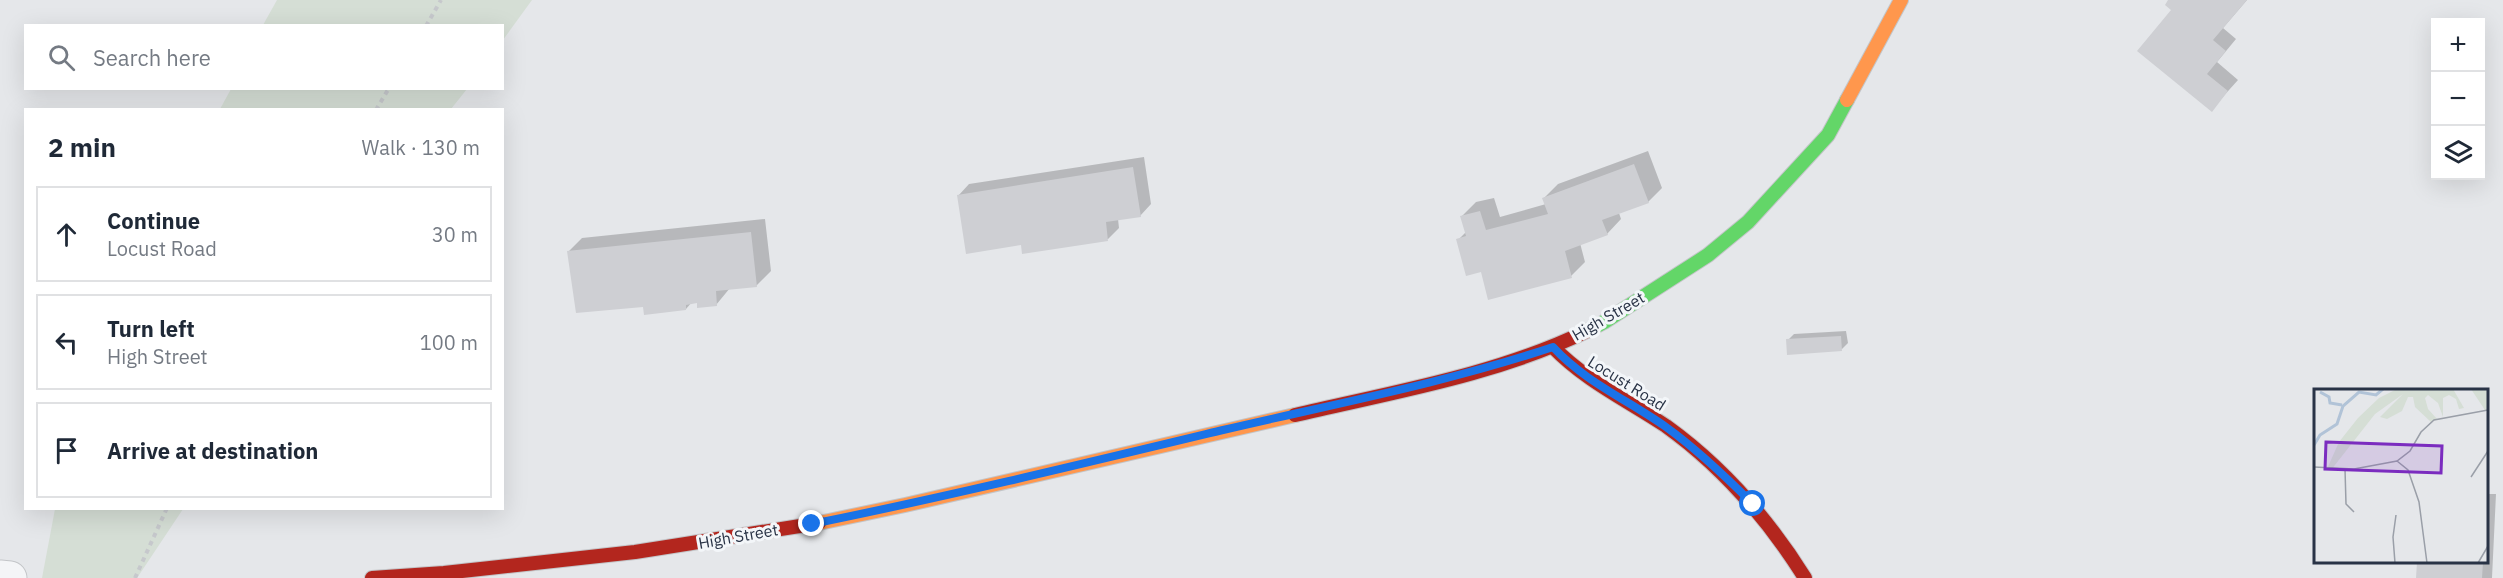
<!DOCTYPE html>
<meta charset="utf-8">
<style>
:root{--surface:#fff;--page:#f2f2f3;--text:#1f2937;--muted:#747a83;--line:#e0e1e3}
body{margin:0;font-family:"IBM Plex Sans",sans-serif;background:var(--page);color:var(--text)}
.controls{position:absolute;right:18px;top:18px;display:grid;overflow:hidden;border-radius:0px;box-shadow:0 6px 24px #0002}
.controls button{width:54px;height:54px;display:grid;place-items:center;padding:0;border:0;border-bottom:2px solid var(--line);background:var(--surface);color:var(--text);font:30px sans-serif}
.stop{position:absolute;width:18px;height:18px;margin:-14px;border:4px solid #1a73e8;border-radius:50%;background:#fff}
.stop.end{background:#1a73e8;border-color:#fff;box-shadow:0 2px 6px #0008}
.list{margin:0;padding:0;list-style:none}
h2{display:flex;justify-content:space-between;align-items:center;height:78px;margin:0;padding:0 24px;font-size:26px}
h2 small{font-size:20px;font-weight:400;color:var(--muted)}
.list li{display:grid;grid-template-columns:39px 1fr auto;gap:18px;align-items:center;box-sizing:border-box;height:96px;margin:0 12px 12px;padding:0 12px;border:2px solid var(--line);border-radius:0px}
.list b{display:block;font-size:22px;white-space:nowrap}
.list p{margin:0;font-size:20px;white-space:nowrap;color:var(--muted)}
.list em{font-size:20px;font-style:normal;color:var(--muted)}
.icon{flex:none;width:33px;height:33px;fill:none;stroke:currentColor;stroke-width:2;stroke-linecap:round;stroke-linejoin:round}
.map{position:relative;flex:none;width:2503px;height:578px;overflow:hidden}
.search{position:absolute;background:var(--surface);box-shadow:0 6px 24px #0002;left:24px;top:24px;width:480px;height:66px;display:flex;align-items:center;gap:15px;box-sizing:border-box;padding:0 21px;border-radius:0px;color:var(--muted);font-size:22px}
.panel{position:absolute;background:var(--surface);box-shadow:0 6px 24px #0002;left:24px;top:108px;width:480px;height:402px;border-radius:0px}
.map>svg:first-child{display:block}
.green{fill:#d5ded5}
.shadow{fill:#0003}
.building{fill:#cecfd3}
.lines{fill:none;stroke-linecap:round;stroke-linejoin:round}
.street-casing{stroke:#c3c5c8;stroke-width:35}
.fast-casing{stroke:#c3c5c8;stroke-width:16}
.slow-casing{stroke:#c3c5c8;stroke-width:16}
.jam-casing{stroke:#c3c5c8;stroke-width:16}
.path{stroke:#c6c8cc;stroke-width:4;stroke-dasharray:4.5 4.5;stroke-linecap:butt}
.street{stroke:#f4f5f7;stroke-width:33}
.fast{stroke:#63d668;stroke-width:14}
.slow{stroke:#ff974d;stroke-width:14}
.jam{stroke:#b3261e;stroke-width:14}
.route{stroke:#1a73e8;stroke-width:8}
.labels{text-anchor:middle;stroke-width:6;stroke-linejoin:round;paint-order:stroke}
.street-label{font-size:16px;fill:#293346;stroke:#f3f6f9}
.inset-river{fill:none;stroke:#b1c3d7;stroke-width:3}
.inset-road{fill:none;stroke:#9a9fa8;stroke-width:1.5}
.view{fill:#7b2cbf;fill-opacity:0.15;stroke:#7b2cbf;stroke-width:3}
.inset-edge{fill:none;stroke:#293346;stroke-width:3}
</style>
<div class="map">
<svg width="2503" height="578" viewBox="0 0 2503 578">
<rect width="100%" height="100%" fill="#e5e7ea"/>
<g class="green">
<polygon points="277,0 532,0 503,40 502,26 263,25"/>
<polygon points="231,89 231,88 467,89 451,109 220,109"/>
<polygon points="55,509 55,508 183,509 137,578 42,578"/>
</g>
<g class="shadow">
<polygon points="2170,0 2247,0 2223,28 2236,39 2217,62 2238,80 2211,110"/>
<polygon points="1648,151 1662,188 1648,202 1619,213 1621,219 1607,234 1580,243 1585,262 1571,276 1482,270 1458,240 1466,232 1462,216 1476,202 1494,198 1500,217 1546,204 1544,198 1558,184"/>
<polygon points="1144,157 1151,204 1140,216 1118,219 1119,228 1108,239 1022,244 958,196 969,184"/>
<polygon points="765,219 771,271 756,286 730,288 716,305 692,302 686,309 644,305 568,252 582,238"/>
<polygon points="1846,331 1848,343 1842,349 1788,340 1794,334"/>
<polygon points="2486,494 2496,494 2492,578 2418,578 2418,562 2486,562"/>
</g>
<g class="building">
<polygon points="2168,0 2247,0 2213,40 2226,51 2207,74 2228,91 2212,112 2137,51 2171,10 2165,5"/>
<polygon points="1634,164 1649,203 1602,220 1608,235 1565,251 1572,278 1488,300 1481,272 1466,276 1456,239 1466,236 1460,216 1480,211 1486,230 1548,214 1542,198"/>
<polygon points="1133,167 1141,217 1106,222 1108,241 1022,254 1021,245 966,254 957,195"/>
<polygon points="751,232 757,287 716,291 717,306 697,308 697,303 686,305 686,310 644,315 643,307 576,313 567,251"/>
<polygon points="1841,336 1842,351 1787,355 1786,339"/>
<polygon points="2417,562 2483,562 2482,578 2416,578"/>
</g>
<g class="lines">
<g class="street-casing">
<polyline id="street" points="0,577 10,578"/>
</g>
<g class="fast-casing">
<polyline id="fast" points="1587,331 1604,322 1708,255 1748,222 1828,135 1847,100"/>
</g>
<g class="slow-casing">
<g id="slow">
<polyline points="1847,100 1901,0"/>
<polyline points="819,523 905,505 1295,415"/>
</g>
</g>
<g class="jam-casing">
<g id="jam">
<path d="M1553 347C1586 381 1627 400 1666 426 1723 467 1768 519 1805 578"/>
<path d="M1295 415C1393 392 1496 375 1587 331"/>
<polyline points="372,578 444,573 635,552 819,523"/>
</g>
</g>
<g class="path">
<polyline points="426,26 441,0"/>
<polyline points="376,110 389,88"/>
<polyline points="135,578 167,508"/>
</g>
<use href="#street" class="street"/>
<use href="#fast" class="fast"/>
<use href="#slow" class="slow"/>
<use href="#jam" class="jam"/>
</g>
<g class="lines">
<path class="route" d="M812 524C950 496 1086 463 1223 430 1334 404 1445 383 1553 347 1585 382 1628 400 1666 427 1698 450 1726 477 1753 504"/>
</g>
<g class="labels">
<g class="street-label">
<text transform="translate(1608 316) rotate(-30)" y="6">High Street</text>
<text transform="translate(1627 383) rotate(32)" y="6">Locust Road</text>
<text transform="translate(738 536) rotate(-10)" y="6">High Street</text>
</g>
</g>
<g transform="translate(2314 389)">
<rect width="174" height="174" fill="#e5e7ea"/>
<path d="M83 0H139L150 19 145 20 142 10 135 6 129 9V28L124 14 114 6 111 9 114 20 123 30 117 33 101 18 99 8H94L88 22 73 30 66 28 89 5 61 25 17 81 13 80 25 53 44 29 65 9ZM157 0H174V21H171Z" fill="#d5ded5"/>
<path class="inset-river" d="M6 3 15 8 16 14 28 16M0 56 6 46 23 35 29 17 45 3 62 6 69 0"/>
<path class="inset-road" d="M83 72 94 81 105 113 113 174M0 78 40 80 83 72 96 62 107 43 120 31 174 21M31 80 32 115 40 123M157 88 174 62M81 174 79 148 82 126M164 174 174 157"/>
<path class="view" d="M12 53 128 57 127 84 11 80Z"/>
<rect width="174" height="174" class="inset-edge"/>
</g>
</svg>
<div class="controls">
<button>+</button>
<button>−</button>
<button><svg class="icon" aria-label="layers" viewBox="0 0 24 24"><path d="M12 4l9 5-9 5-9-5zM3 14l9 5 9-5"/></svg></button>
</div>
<div class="stop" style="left:1753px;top:504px"></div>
<div class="stop end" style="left:812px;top:524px"></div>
<div class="search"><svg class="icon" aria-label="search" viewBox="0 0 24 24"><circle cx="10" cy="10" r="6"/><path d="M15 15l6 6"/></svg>Search here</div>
<section class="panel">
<h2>2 min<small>Walk · 130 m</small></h2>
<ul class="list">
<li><svg class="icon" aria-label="ahead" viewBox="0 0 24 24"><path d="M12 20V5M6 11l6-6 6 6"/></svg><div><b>Continue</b><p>Locust Road</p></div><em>30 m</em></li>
<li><svg class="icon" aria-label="left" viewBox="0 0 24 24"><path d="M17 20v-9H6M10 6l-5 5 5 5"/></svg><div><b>Turn left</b><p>High Street</p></div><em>100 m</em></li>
<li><svg class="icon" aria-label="arrive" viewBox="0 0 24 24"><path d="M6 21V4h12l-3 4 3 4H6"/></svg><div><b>Arrive at destination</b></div></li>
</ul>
</section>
</div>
